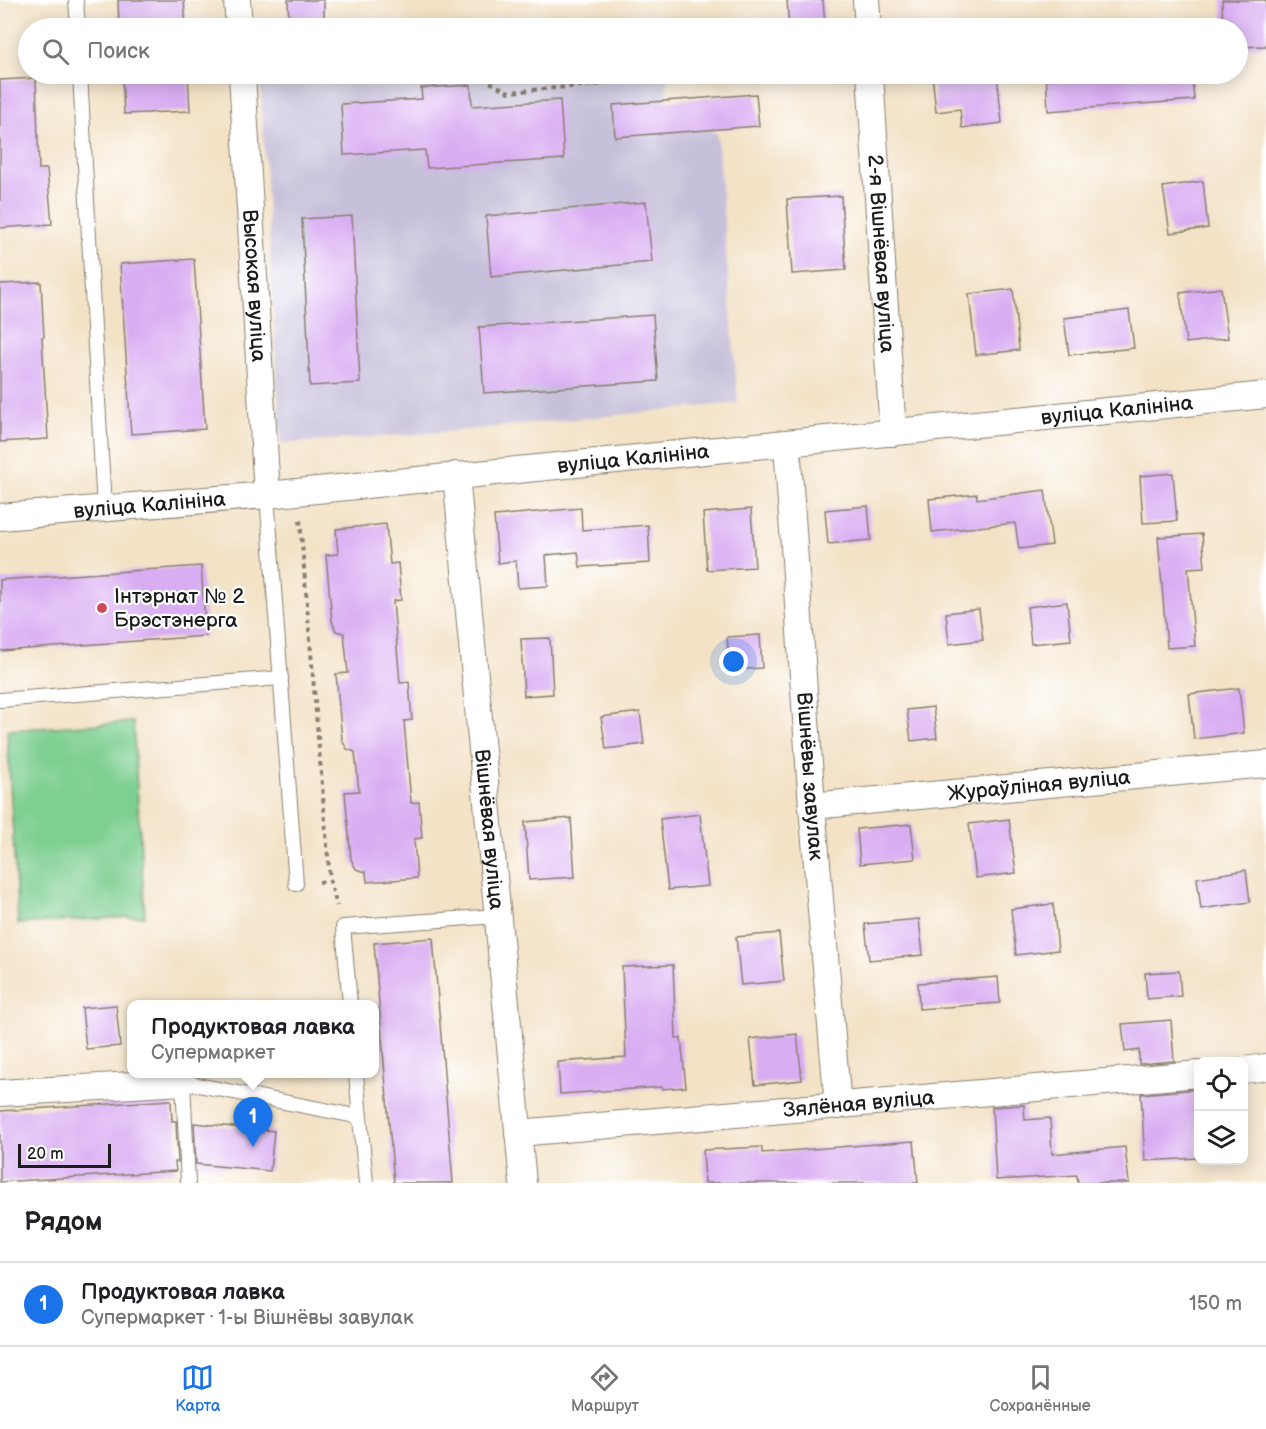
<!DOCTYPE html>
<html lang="ru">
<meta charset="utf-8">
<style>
:root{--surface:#fff;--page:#f2f2f2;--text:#202124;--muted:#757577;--line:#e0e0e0;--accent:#1a73e8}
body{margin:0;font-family:"Balsamiq Sans",sans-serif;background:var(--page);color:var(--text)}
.controls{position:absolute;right:18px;bottom:18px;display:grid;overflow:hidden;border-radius:12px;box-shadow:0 3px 15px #0003}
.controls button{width:54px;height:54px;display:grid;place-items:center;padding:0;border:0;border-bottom:2px solid var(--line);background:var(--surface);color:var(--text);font:30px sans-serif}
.scale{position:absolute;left:18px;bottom:15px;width:93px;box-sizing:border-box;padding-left:6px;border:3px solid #1c1c1c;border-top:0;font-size:16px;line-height:21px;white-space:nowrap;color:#1c1c1c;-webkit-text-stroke:4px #fff;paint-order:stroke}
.you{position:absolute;left:734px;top:662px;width:21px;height:21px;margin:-15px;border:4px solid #fff;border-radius:50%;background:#1a73e8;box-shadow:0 0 0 9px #1a73e833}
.badge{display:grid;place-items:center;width:39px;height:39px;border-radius:50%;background:var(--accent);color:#fff;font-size:20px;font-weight:700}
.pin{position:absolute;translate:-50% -50px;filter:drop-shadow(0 2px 3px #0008)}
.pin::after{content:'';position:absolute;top:32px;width:21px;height:18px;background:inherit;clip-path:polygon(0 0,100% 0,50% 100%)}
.popup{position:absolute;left:127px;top:1000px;width:252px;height:78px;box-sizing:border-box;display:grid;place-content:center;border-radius:12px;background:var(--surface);filter:drop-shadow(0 2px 4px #0005);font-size:20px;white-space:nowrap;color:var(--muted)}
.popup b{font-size:22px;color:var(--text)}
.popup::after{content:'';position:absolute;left:50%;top:100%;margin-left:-12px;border:12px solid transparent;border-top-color:var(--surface)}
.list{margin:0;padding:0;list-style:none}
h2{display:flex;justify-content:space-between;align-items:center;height:78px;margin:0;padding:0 24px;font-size:26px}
h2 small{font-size:20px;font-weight:400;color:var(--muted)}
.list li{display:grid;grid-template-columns:39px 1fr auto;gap:18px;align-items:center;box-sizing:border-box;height:84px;padding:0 24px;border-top:2px solid var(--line)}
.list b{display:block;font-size:22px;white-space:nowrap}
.list p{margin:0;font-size:20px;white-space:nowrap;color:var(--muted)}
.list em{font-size:20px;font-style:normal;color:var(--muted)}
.icon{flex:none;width:33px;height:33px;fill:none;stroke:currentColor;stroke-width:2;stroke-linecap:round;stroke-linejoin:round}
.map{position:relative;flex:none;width:1266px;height:1183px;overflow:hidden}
.search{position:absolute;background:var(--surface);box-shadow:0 3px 15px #0003;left:18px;right:18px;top:18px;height:66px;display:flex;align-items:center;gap:15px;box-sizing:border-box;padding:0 21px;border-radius:33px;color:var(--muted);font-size:22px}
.sheet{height:162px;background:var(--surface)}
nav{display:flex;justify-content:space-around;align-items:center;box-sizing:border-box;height:84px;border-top:2px solid var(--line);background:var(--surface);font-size:16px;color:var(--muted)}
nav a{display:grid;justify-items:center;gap:3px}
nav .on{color:var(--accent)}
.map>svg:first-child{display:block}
.industrial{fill:#c6c0da}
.green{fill:#7ecf91;stroke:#4d7656;stroke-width:1.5}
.building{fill:#d9adf2}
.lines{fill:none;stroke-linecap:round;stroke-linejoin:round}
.service-casing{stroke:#887f71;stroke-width:16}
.minor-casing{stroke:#887f71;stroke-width:28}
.path{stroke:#887f71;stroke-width:4;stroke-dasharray:4.5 4.5;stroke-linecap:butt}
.service{stroke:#fff;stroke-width:14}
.minor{stroke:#fff;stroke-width:26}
.poi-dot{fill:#d1495b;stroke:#fff;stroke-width:2}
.labels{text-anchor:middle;stroke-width:4.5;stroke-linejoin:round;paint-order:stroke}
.street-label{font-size:21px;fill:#1c1c1c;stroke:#fff}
.poi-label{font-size:21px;fill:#1c1c1c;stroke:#fff;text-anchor:start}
</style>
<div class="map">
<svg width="1266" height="1183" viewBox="0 0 1266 1183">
<rect width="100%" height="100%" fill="#fff"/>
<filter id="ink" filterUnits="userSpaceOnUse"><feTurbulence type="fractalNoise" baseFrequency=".0167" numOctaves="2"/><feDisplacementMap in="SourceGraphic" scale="12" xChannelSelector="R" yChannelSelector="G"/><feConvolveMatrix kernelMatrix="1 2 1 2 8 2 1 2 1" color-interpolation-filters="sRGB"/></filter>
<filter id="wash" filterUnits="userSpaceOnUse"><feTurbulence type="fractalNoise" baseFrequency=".008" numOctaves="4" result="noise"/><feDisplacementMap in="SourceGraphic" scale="24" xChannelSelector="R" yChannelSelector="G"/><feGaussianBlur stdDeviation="1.35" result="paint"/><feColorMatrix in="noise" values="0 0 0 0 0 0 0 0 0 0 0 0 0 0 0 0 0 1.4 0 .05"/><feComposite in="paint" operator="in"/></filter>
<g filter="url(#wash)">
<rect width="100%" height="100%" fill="#f3e2c6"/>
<g class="industrial">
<polygon points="667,21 669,28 595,28"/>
<polygon points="260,74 669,74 665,103 717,134 738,403 456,431 281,444"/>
</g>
<polygon class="green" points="133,722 145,916 18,924 7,730"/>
<g id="blocks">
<g class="building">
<polygon points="118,0 184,0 186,28 119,28"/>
<polygon points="288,0 324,0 324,28 289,28"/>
<polygon points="787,0 823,0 825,25 789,28"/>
<polygon points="1222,0 1266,0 1266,46 1238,47 1238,28 1223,28"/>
<polygon points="122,74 188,74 190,111 124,114"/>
<polygon points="932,74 997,74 1002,123 962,128 960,109 936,112"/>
<polygon points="1046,74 1192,74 1194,100 1048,111"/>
<polygon points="36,78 39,169 47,169 52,224 0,228 0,80"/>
<polygon points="471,85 472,106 560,100 564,159 427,168 425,150 344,155 341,104 422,99 421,88"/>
<polygon points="756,94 759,126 615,137 613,105"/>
<polygon points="1203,181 1208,228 1170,233 1163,187"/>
<polygon points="841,196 846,270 792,274 787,199"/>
<polygon points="646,202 652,262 491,277 486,216"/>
<polygon points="352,216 360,383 310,386 302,219"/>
<polygon points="194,259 205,429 131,434 120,264"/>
<polygon points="41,282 44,337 42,337 48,439 0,442 0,284"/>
<polygon points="1221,288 1228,338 1186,343 1180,293"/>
<polygon points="1013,289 1019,350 976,355 969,294"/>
<polygon points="1129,310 1134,348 1069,355 1064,318"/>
<polygon points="653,315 658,381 484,393 479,327"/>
<polygon points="1173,473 1177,521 1143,523 1140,476"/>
<polygon points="1045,490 1052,545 1019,549 1015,523 932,532 929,499 977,494 977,499"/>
<polygon points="868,506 871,540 828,544 825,510"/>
<polygon points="581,508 582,530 648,525 650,563 580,567 578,552 546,555 548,586 518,588 516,561 498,563 494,516"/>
<polygon points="751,509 755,567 707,570 703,513"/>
<polygon points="386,524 390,564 398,563 401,600 393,601 400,683 409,682 412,720 404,721 411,803 419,802 422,838 414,839 417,878 367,882 366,872 356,869 351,859 345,792 359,791 355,752 347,749 342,740 336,674 348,673 344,633 336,631 332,621 326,555 338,554 336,529"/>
<polygon points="1202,534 1205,567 1188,568 1195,646 1167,648 1158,537"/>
<polygon points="201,566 206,636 0,651 0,580"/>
<polygon points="1067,602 1071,640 1031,644 1027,607"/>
<polygon points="979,609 983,640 949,644 946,613"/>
<polygon points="760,635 762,668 730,670 727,637"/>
<polygon points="550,638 553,694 524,696 521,639"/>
<polygon points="1239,688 1244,733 1194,739 1189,694"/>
<polygon points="933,707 937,738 911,741 907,710"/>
<polygon points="640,712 644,744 606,749 601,717"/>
<polygon points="700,814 708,886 668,890 660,819"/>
<polygon points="571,818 575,877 529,880 525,822"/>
<polygon points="1009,819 1016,873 976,878 969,824"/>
<polygon points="911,824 915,859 860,864 857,829"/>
<polygon points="1246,870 1250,902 1201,909 1197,878"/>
<polygon points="1053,904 1058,950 1016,955 1011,909"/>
<polygon points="919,919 923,955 869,960 865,924"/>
<polygon points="779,933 784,981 741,985 736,937"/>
<polygon points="433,938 453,1183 394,1183 374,943"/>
<polygon points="673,965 676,1038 681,1038 686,1087 662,1089 662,1087 560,1094 558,1062 626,1057 622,967"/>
<polygon points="1179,971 1181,996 1147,999 1145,973"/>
<polygon points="998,977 1000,1003 919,1009 918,983"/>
<polygon points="116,1005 120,1046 86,1049 82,1008"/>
<polygon points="1171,1020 1174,1061 1139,1064 1139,1050 1125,1052 1122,1024"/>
<polygon points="797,1034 802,1080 755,1085 750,1039"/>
<polygon points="1198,1089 1198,1158 1145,1161 1141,1094"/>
<polygon points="171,1100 172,1121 176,1121 178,1162 175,1162 176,1171 0,1182 0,1111"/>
<polygon points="1024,1105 1025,1120 1050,1118 1052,1154 1125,1147 1129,1183 1078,1183 1077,1175 996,1180 992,1107"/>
<polygon points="194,1123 274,1131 270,1171 196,1164"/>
<polygon points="914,1141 918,1183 705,1183 703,1150 762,1147 762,1153"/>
</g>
</g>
</g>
<g filter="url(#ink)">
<use href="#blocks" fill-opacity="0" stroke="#887f71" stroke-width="1.5"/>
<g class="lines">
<g class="service-casing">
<g id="service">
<polyline points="76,0 78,28"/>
<polyline points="80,74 104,508"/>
<polyline points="267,495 296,884"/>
<polyline points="0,700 281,678"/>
<polyline points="350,1004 343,927 497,916"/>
<polyline points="356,1074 366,1183"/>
<polyline points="188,1183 183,1082 360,1117"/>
</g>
</g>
<g class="minor-casing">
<g id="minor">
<polyline points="237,0 239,28"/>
<polyline points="866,0 868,28"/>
<path id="s1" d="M242 74 267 495"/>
<path id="s2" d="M870 74 893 433"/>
<path id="s3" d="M787 444 812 806 838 1106"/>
<path id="s4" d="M456 475 523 1183"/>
<path id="s5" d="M0 517 267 495 1266 395"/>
<path id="s6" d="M812 806 1266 764"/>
<polyline points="1244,1070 1266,1067"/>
<polyline points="0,1093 183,1082"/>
<path id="s7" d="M518 1133 1198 1074"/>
</g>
</g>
<g class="path">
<polyline points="474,74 509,92 603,84"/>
<polyline points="269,81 391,74"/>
<polyline points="300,520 330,881"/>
<polyline points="319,882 330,881 337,906"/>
</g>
<use href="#service" class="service"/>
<use href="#minor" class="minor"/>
</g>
</g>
<circle class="poi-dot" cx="102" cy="608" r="6"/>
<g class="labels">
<g class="street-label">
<text dy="7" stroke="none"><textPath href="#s2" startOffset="180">2-я Вішнёвая вуліца</textPath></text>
<text dy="7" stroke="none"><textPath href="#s1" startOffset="212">Высокая вуліца</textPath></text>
<text dy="7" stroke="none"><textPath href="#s5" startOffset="1122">вуліца Калініна</textPath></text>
<text dy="7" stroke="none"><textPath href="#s5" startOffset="636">вуліца Калініна</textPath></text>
<text dy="7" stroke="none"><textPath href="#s5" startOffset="150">вуліца Калініна</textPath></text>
<text dy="7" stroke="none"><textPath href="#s3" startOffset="333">Вішнёвы завулак</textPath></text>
<text dy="7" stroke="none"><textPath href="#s6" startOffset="228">Жураўліная вуліца</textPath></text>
<text dy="7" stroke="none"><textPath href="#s4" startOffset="356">Вішнёвая вуліца</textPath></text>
<text dy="7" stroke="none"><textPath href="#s7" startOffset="342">Зялёная вуліца</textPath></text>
</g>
<g class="poi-label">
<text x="114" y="603">Інтэрнат № 2<tspan x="114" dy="24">Брэстэнерга</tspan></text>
</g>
</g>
</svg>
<div class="controls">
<button><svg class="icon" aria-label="locate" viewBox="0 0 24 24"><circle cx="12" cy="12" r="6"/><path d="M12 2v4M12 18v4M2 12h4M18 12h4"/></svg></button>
<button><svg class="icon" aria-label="layers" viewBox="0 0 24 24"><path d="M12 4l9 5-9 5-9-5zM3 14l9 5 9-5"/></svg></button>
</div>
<div class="scale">20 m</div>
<div class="you"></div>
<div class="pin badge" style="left:253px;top:1147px">1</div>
<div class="popup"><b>Продуктовая лавка</b>Супермаркет</div>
<div class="search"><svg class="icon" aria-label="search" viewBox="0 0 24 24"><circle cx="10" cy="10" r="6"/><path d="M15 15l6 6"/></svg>Поиск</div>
</div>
<section class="sheet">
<h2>Рядом<small></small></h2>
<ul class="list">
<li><span class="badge">1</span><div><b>Продуктовая лавка</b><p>Супермаркет · 1-ы Вішнёвы завулак</p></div><em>150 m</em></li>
</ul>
</section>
<nav>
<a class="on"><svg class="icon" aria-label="map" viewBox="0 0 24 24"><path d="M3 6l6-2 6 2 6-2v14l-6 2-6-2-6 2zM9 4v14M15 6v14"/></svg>Карта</a>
<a><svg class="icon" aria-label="directions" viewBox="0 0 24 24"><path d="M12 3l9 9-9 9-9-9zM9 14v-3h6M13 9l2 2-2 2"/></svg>Маршрут</a>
<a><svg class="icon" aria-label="saved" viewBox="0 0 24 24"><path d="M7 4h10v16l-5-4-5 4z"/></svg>Сохранённые</a>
</nav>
